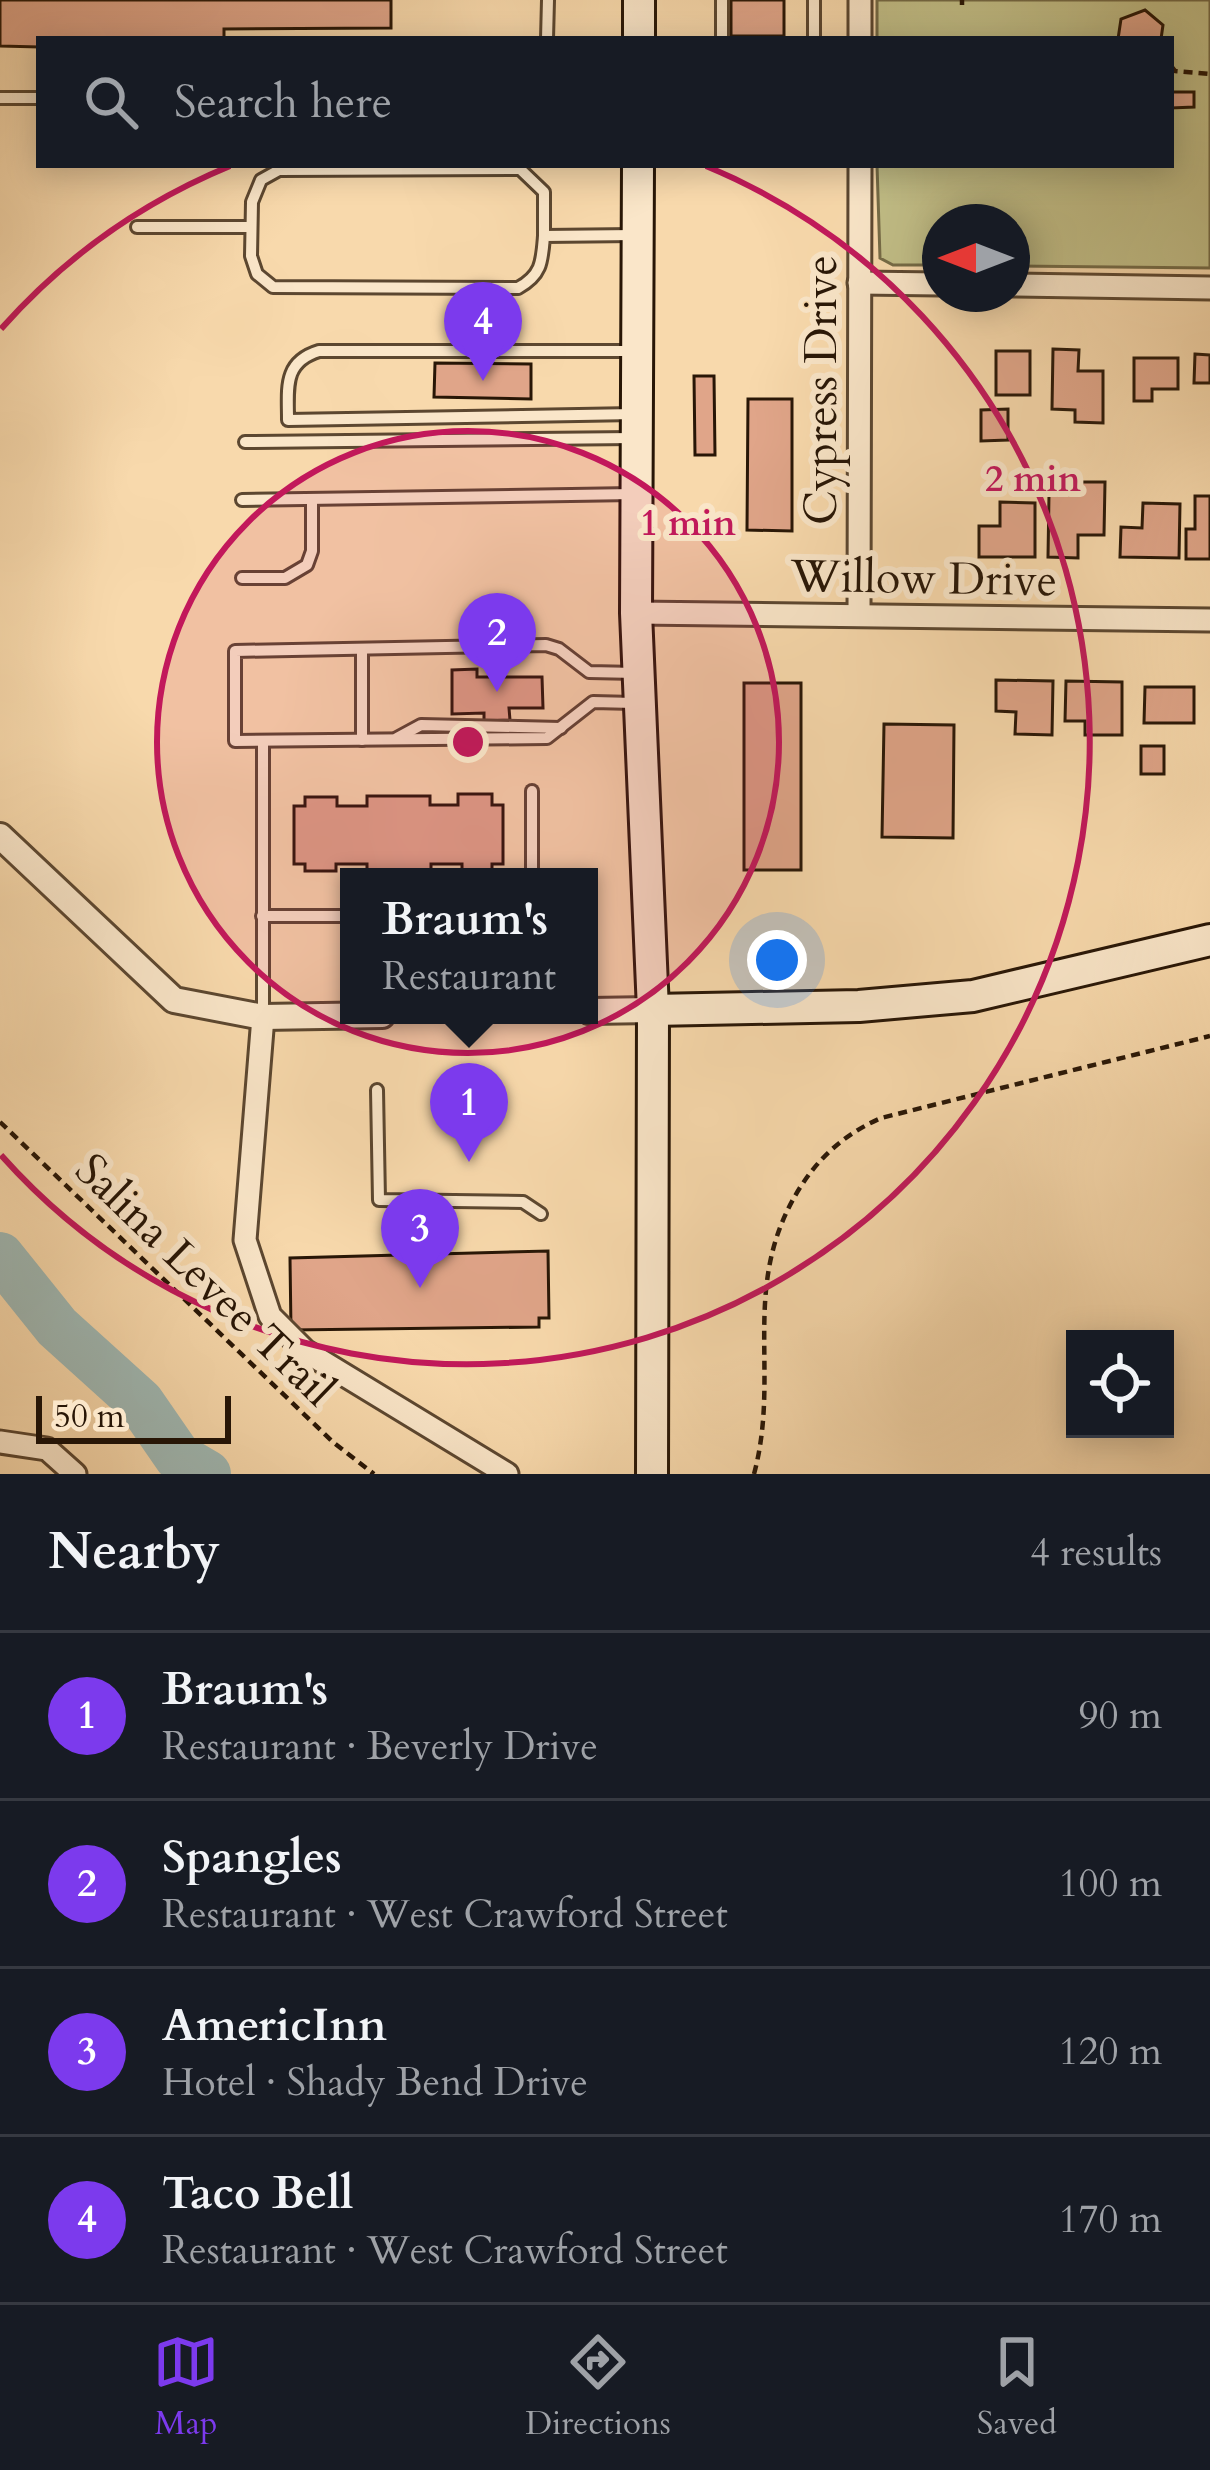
<!DOCTYPE html>
<meta charset="utf-8">
<style>
:root{--surface:#171b24;--page:#242831;--text:#f1f3f6;--muted:#9ea1a6;--line:#363941;--accent:#7c3aed}
body{margin:0;font-family:Cardo,serif;background:var(--page);color:var(--text)}
.controls{position:absolute;right:36px;bottom:36px;display:grid;overflow:hidden;border-radius:0px;box-shadow:0 6px 30px #0003}
.controls button{width:108px;height:108px;display:grid;place-items:center;padding:0;border:0;border-bottom:3px solid var(--line);background:var(--surface);color:var(--text);font:60px sans-serif}
.compass{position:absolute;left:922px;top:204px;width:108px;height:108px;border-radius:50%;background:var(--surface);box-shadow:0 6px 30px #0003;rotate:270deg}
.scale{position:absolute;left:36px;bottom:30px;width:195px;box-sizing:border-box;padding-left:12px;border:6px solid #281606;border-top:0;font-size:33px;line-height:42px;white-space:nowrap;color:#281606;-webkit-text-stroke:9px #fae6c9;paint-order:stroke}
.you{position:absolute;left:777px;top:960px;width:42px;height:42px;margin:-30px;border:9px solid #fff;border-radius:50%;background:#1a73e8;box-shadow:0 0 0 18px #1a73e833}
.badge{display:grid;place-items:center;width:78px;height:78px;border-radius:50%;background:var(--accent);color:#fff;font-size:39px;font-weight:700}
.pin{position:absolute;translate:-50% -99px;filter:drop-shadow(0 3px 6px #0008)}
.pin::after{content:'';position:absolute;top:63px;width:42px;height:36px;background:inherit;clip-path:polygon(0 0,100% 0,50% 100%)}
.popup{position:absolute;left:340px;top:868px;width:258px;height:156px;box-sizing:border-box;display:grid;place-content:center;border-radius:0px;background:var(--surface);filter:drop-shadow(0 3px 9px #0005);font-size:39px;white-space:nowrap;color:var(--muted)}
.popup b{font-size:45px;color:var(--text)}
.popup::after{content:'';position:absolute;left:50%;top:100%;margin-left:-24px;border:24px solid transparent;border-top-color:var(--surface)}
.list{margin:0;padding:0;list-style:none}
h2{display:flex;justify-content:space-between;align-items:center;height:156px;margin:0;padding:0 48px;font-size:51px}
h2 small{font-size:39px;font-weight:400;color:var(--muted)}
.list li{display:grid;grid-template-columns:78px 1fr auto;gap:36px;align-items:center;box-sizing:border-box;height:168px;padding:0 48px;border-top:3px solid var(--line)}
.list b{display:block;font-size:45px;white-space:nowrap}
.list p{margin:0;font-size:39px;white-space:nowrap;color:var(--muted)}
.list em{font-size:39px;font-style:normal;color:var(--muted)}
.icon{flex:none;width:66px;height:66px;fill:none;stroke:currentColor;stroke-width:2;stroke-linecap:round;stroke-linejoin:round}
.map{position:relative;flex:none;width:1210px;height:1474px;overflow:hidden}
.search{position:absolute;background:var(--surface);box-shadow:0 6px 30px #0003;left:36px;right:36px;top:36px;height:132px;display:flex;align-items:center;gap:30px;box-sizing:border-box;padding:0 42px;border-radius:0px;color:var(--muted);font-size:45px}
.sheet{height:828px;background:var(--surface)}
nav{display:flex;justify-content:space-around;align-items:center;box-sizing:border-box;height:168px;border-top:3px solid var(--line);background:var(--surface);font-size:33px;color:var(--muted)}
nav a{display:grid;justify-items:center;gap:6px}
nav .on{color:var(--accent)}
.map>svg:first-child{display:block}
.green{fill:#c1be87;stroke:#746a46;stroke-width:3}
.lines{fill:none;stroke-linecap:round;stroke-linejoin:round}
.river{stroke:#a0b8b3;stroke-width:48}
.building{fill:#e0a589;stroke:#281606;stroke-width:3}
.service-casing{stroke:#5c4730;stroke-width:16}
.minor-casing{stroke:#5c4730;stroke-width:27}
.tertiary-casing{stroke:#5c4730;stroke-width:30}
.secondary-casing{stroke:#281606;stroke-width:36}
.path{stroke:#281606;stroke-width:4.5;stroke-dasharray:9 6;stroke-linecap:butt}
.service{stroke:#fae6c9;stroke-width:10}
.minor{stroke:#fae6c9;stroke-width:21}
.tertiary{stroke:#fae6c9;stroke-width:24}
.secondary{stroke:#fae6c9;stroke-width:30}
.ring{fill:none;stroke:#c2185b;stroke-width:6}
.labels{text-anchor:middle;stroke-width:12;stroke-linejoin:round;paint-order:stroke}
.street-label{font-size:45px;fill:#281606;stroke:#fae6c9}
.centre{fill:#c2185b;stroke:#fae6c9;stroke-width:6}
.ring-label{font-size:36px;text-anchor:middle;font-weight:bold;fill:#c2185b;stroke:#fae6c9;stroke-width:12;stroke-linejoin:round;paint-order:stroke}
</style>
<div class="map">
<svg width="1210" height="1474" viewBox="0 0 1210 1474">
<rect width="100%" height="100%" fill="#f8d9ac"/>
<filter id="stains"><feTurbulence type="fractalNoise" baseFrequency=".00167" numOctaves="4"/><feColorMatrix values="0 0 0 0 .2 0 0 0 0 .09 0 0 0 0 .02 0 0 0 .5 -.17"/></filter>
<radialGradient id="worn" r=".72"><stop offset=".6" stop-color="#630" stop-opacity="0"/><stop offset="1" stop-color="#630" stop-opacity=".3"/></radialGradient>
<polygon class="green" points="877,0 1210,0 1210,268 1012,266 1012,222 940,222 940,265 893,265 880,258 877,165 1171,165 1171,39 877,39"/>
<g class="lines">
<polyline class="river" points="0,1256 57,1327 140,1402 178,1457 207,1474"/>
</g>
<g class="building">
<polygon points="0,0 391,0 391,28 224,29 224,39 39,39 39,47 0,46"/>
<rect x="731" y="0" width="53" height="36"/>
<polygon points="1145,10 1163,25 1161,39 1118,39 1121,19"/>
<polygon points="1171,92 1194,92 1194,107 1171,108"/>
<polygon points="1053,349 1079,350 1078,371 1103,371 1103,423 1075,422 1075,410 1052,409"/>
<rect x="996" y="351" width="34" height="44"/>
<polygon points="1195,354 1210,355 1210,383 1194,383"/>
<polygon points="1134,358 1178,358 1178,389 1152,389 1152,401 1134,401"/>
<polygon points="435,363 531,364 531,399 434,397"/>
<polygon points="694,376 714,376 715,455 695,455"/>
<polygon points="748,399 792,399 792,531 747,530"/>
<polygon points="1008,409 1008,440 981,441 981,410"/>
<polygon points="1077,482 1105,482 1104,535 1078,535 1078,558 1048,557 1049,495 1077,495"/>
<polygon points="1195,496 1210,496 1210,559 1186,559 1186,529 1195,529"/>
<polygon points="1000,502 1035,503 1035,557 979,557 979,526 1000,526"/>
<polygon points="1143,503 1180,504 1179,558 1120,557 1121,527 1142,528"/>
<polygon points="477,669 477,677 542,677 543,708 509,708 510,720 484,721 484,713 452,714 452,670"/>
<polygon points="996,680 1053,681 1052,735 1015,734 1016,712 996,711"/>
<polygon points="1066,681 1122,682 1122,735 1085,735 1085,721 1065,721"/>
<rect x="744" y="683" width="57" height="187"/>
<polygon points="1145,687 1194,687 1194,723 1144,723"/>
<polygon points="884,724 954,725 953,838 882,837"/>
<rect x="1141" y="746" width="23" height="28"/>
<polygon points="458,794 492,794 492,805 503,805 503,864 492,864 492,871 462,871 462,864 431,864 431,874 367,874 367,864 336,864 336,871 305,871 305,864 294,864 294,806 305,806 305,797 337,797 337,806 367,806 367,796 430,796 430,805 458,805"/>
<polygon points="548,1251 549,1318 539,1318 539,1327 291,1330 290,1258"/>
</g>
<g class="lines">
<g class="service-casing">
<g id="service">
<polyline points="547,39 548,0"/>
<polyline points="722,39 722,0"/>
<polyline points="814,39 814,0"/>
<polyline points="0,98 39,98"/>
<polyline points="137,227 251,227"/>
<path d="M544 236C542 261 542 275 518 288L273 287 257 274 251 256 252 202 261 180 279 170 520 169 544 192V236L635 235"/>
<path d="M634 351H319C283 362 288 388 288 420L635 414"/>
<polyline points="245,442 634,438"/>
<polyline points="242,500 634,494"/>
<polyline points="242,578 285,578 307,565 312,551 312,499"/>
<polyline points="362,650 362,740"/>
<polyline points="634,703 593,702 547,738 235,741 235,651 546,645 559,649 589,672 636,673"/>
<polyline points="397,738 421,725 561,728"/>
<polyline points="532,877 532,791"/>
<polyline points="262,916 349,916"/>
<polyline points="263,1014 263,741"/>
<polyline points="377,1090 379,1200 523,1202 541,1214"/>
</g>
</g>
<g class="minor-casing">
<g id="minor">
<polyline points="860,0 860,39"/>
<polyline points="859,283 940,284"/>
<polyline points="1012,285 1210,288"/>
<polyline points="636,613 1210,620"/>
<polyline points="859,615 860,165"/>
<polyline points="263,1017 245,1240 270,1316 305,1351 507,1474"/>
<polyline points="0,1442 47,1449 75,1474"/>
</g>
</g>
<g class="tertiary-casing">
<g id="tertiary">
<polyline points="0,836 174,1000 263,1017 382,1015"/>
<polyline points="589,1011 653,1010"/>
</g>
</g>
<g class="secondary-casing">
<g id="secondary">
<polyline points="639,39 639,0"/>
<polyline points="638,165 636,613 653,1010 652,1474"/>
<polyline points="653,1010 859,1006 973,996 1210,940"/>
</g>
</g>
<g class="path">
<polyline points="962,5 962,0"/>
<polyline points="1171,66 1175,71 1210,74"/>
<polyline points="0,1122 334,1443 374,1474"/>
<path d="M754 1474C782 1370 737 1283 803 1183 823 1153 849 1132 881 1118L1210 1036"/>
</g>
<use href="#service" class="service"/>
<use href="#minor" class="minor"/>
<use href="#tertiary" class="tertiary"/>
<use href="#secondary" class="secondary"/>
</g>
<circle cx="468" cy="742" r="311" fill="#c2185b" fill-opacity=".12"/>
<g class="ring">
<circle cx="468" cy="742" r="311"/>
<path d="M1 329A623 623 0 0 1 230 166M706 166A623 623 0 1 1 1 1155"/>
</g>
<g class="labels">
<g class="street-label">
<text transform="translate(820 390) rotate(-90)" y="16">Cypress Drive</text>
<text transform="translate(924 577) rotate(1)" y="16">Willow Drive</text>
<text transform="translate(206 1279) rotate(44)" y="16">Salina Levee Trail</text>
</g>
</g>
<circle cx="468" cy="742" r="18" class="centre"/>
<g class="ring-label">
<text x="1033" y="491">2 min</text>
<text x="688" y="535">1 min</text>
</g>
<rect width="100%" height="100%" filter="url(#stains)"/>
<rect width="100%" height="100%" fill="url(#worn)"/>
</svg>
<div class="controls">
<button><svg class="icon" aria-label="locate" viewBox="0 0 24 24"><circle cx="12" cy="12" r="6"/><path d="M12 2v4M12 18v4M2 12h4M18 12h4"/></svg></button>
</div>
<svg class="compass" viewBox="-18 -18 36 36"><path d="M0-13l5 13h-10z" fill="#e53935"/><path d="M0 13l5-13h-10z" fill="#9ea1a6"/></svg>
<div class="scale">50 m</div>
<div class="you"></div>
<div class="pin badge" style="left:469px;top:1162px">1</div>
<div class="popup"><b>Braum's</b>Restaurant</div>
<div class="pin badge" style="left:497px;top:692px">2</div>
<div class="pin badge" style="left:420px;top:1288px">3</div>
<div class="pin badge" style="left:483px;top:381px">4</div>
<div class="search"><svg class="icon" aria-label="search" viewBox="0 0 24 24"><circle cx="10" cy="10" r="6"/><path d="M15 15l6 6"/></svg>Search here</div>
</div>
<section class="sheet">
<h2>Nearby<small>4 results</small></h2>
<ul class="list">
<li><span class="badge">1</span><div><b>Braum's</b><p>Restaurant · Beverly Drive</p></div><em>90 m</em></li>
<li><span class="badge">2</span><div><b>Spangles</b><p>Restaurant · West Crawford Street</p></div><em>100 m</em></li>
<li><span class="badge">3</span><div><b>AmericInn</b><p>Hotel · Shady Bend Drive</p></div><em>120 m</em></li>
<li><span class="badge">4</span><div><b>Taco Bell</b><p>Restaurant · West Crawford Street</p></div><em>170 m</em></li>
</ul>
</section>
<nav>
<a class="on"><svg class="icon" aria-label="map" viewBox="0 0 24 24"><path d="M3 6l6-2 6 2 6-2v14l-6 2-6-2-6 2zM9 4v14M15 6v14"/></svg>Map</a>
<a><svg class="icon" aria-label="directions" viewBox="0 0 24 24"><path d="M12 3l9 9-9 9-9-9zM9 14v-3h6M13 9l2 2-2 2"/></svg>Directions</a>
<a><svg class="icon" aria-label="saved" viewBox="0 0 24 24"><path d="M7 4h10v16l-5-4-5 4z"/></svg>Saved</a>
</nav>
